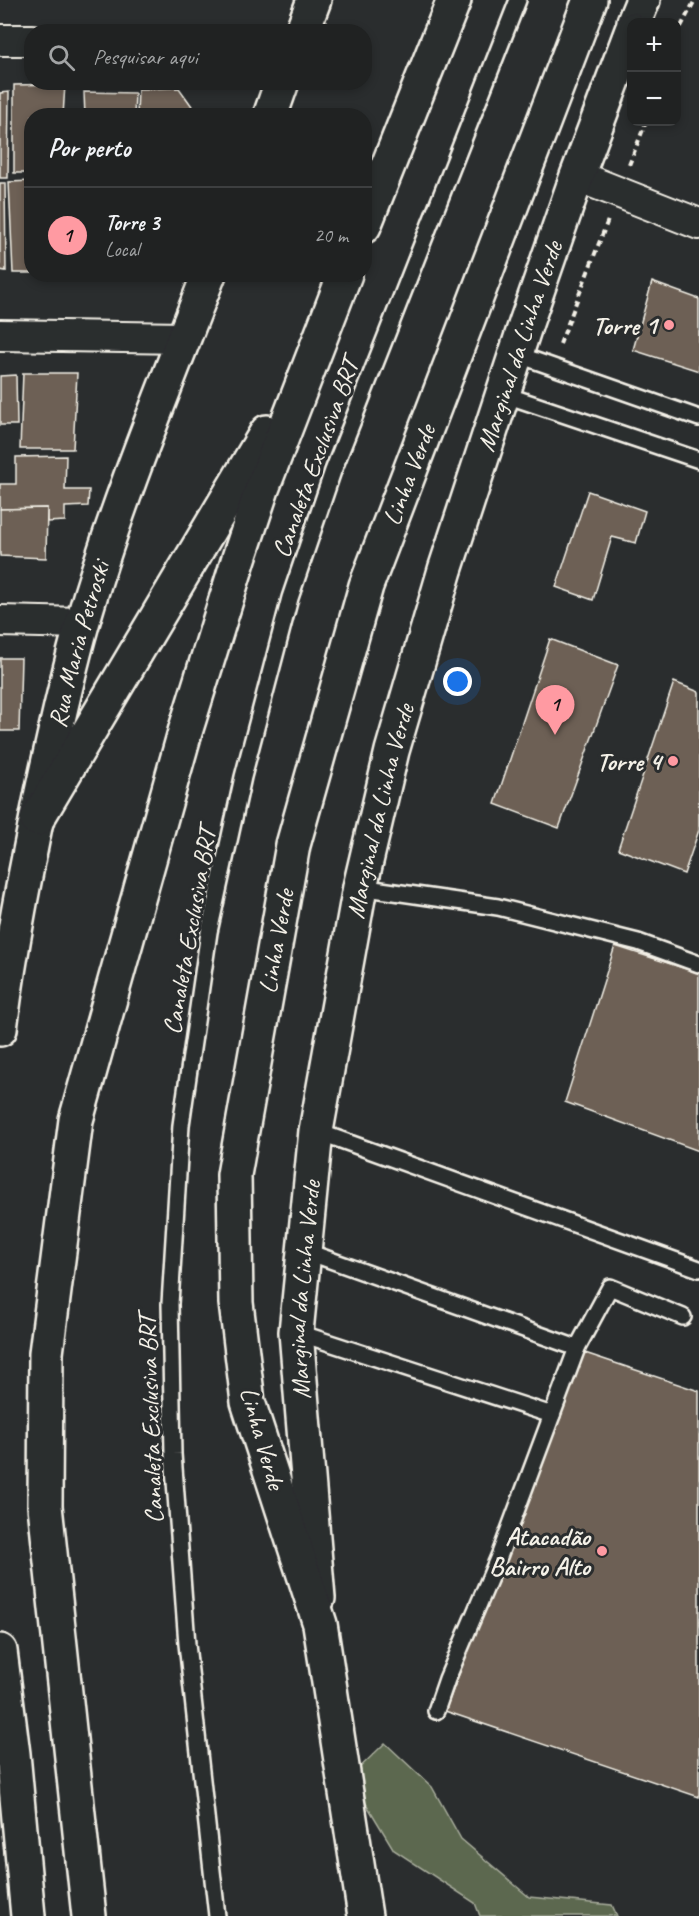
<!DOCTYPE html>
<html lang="pt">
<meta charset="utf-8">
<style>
:root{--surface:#202222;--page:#2d2f2f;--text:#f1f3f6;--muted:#a2a4a5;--line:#3d3f40;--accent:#ff9aa2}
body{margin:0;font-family:Caveat,sans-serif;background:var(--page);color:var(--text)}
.controls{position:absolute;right:18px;top:18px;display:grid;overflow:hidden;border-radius:12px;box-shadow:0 3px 9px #0003}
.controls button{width:54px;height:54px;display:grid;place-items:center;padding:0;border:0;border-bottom:2px solid var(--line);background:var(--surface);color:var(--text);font:30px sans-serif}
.you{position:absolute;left:458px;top:682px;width:21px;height:21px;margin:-15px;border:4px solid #fff;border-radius:50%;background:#1a73e8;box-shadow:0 0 0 9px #1a73e833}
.badge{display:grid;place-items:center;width:39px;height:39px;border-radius:50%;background:var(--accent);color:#111;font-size:20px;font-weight:700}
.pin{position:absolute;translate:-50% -50px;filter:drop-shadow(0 2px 3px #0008)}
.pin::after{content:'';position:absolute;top:32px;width:21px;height:18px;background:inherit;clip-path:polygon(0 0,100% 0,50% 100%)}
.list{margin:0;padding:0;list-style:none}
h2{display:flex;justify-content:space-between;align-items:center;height:78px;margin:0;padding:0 24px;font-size:26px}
h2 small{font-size:20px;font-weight:400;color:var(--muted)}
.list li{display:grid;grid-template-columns:39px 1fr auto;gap:18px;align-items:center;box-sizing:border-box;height:96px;padding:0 24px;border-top:2px solid var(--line)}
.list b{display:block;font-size:22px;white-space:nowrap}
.list p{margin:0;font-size:20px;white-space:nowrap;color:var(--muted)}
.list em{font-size:20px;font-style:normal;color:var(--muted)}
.icon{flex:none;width:33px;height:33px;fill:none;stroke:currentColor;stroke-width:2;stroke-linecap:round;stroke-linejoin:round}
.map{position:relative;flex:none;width:699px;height:1916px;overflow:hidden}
.search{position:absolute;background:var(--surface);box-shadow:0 3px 9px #0003;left:24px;top:24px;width:348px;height:66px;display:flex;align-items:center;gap:15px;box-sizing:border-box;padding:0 21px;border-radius:24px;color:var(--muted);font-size:22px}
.panel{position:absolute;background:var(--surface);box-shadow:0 3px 9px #0003;left:24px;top:108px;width:348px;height:174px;border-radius:24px}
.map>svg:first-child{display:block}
.green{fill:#5b684f;stroke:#a8ac9c;stroke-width:1.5}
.building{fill:#6d6154;stroke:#f4f1e8;stroke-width:1.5}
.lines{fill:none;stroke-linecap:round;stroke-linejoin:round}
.service-casing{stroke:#f4f1e8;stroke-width:20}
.minor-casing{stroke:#f4f1e8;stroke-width:34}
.secondary-casing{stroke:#f4f1e8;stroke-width:38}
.trunk-casing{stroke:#f4f1e8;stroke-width:38}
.path{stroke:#f4f1e8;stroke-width:4;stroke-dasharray:6 4.5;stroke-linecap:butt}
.service{stroke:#2a2d2e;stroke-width:15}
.minor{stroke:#2a2d2e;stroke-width:30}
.secondary{stroke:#2a2d2e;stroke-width:33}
.trunk{stroke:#2a2d2e;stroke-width:33}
.poi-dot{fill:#ff9aa2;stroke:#2a2d2e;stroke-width:2}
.labels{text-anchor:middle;stroke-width:6;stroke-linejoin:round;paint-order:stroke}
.poi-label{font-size:26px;font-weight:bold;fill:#f4f1e8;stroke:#2a2d2e;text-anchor:end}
.street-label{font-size:26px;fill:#f4f1e8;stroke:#2a2d2e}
</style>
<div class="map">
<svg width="699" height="1916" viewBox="0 0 699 1916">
<rect width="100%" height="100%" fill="#2a2d2e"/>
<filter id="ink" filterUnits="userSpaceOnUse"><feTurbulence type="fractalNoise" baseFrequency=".0167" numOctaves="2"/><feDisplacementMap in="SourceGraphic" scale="12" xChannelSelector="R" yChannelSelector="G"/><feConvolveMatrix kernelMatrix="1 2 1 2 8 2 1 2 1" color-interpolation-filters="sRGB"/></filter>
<g filter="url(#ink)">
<polygon class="green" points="385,1743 432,1787 461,1839 529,1897 612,1905 617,1916 480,1916 475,1903 394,1850 350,1777"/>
<g class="building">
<polygon points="65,84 63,116 32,116 32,173 14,173 14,85"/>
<polygon points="179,88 199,116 137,116 138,89"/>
<polygon points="9,92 8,178 0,178 0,93"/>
<polygon points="84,92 135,93 134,116 85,116"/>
<polygon points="32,181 32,273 13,273 9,182"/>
<polygon points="0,183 5,183 6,271 0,270"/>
<polygon points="652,282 699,299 699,371 633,350"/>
<polygon points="23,373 77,373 73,449 20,449"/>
<polygon points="16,375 17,425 0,425 0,376"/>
<polygon points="66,456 65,490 89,490 88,506 65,507 65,521 47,522 47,508 0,509 0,484 16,484 16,457"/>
<polygon points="588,491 645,511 636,543 612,537 593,600 556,587"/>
<polygon points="47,508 46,558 0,556 0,509"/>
<polygon points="550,639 618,665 559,828 495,804"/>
<polygon points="0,658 21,658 19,731 0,731"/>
<polygon points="674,682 699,692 699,830 684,874 618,849"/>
<polygon points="615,946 699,973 699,1151 565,1102"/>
<polygon points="582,1352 699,1391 699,1797 445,1711"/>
</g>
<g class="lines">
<g class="service-casing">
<g id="service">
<polyline points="516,354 699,418"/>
<polyline points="503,394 699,460"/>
<polyline points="360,887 498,907 638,942 699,964"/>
<polyline points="316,1131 699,1269"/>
<polyline points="305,1251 577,1348"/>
<polyline points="296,1332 552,1415"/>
<polyline points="436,1711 447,1679 500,1554 577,1348 610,1287 683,1317"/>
<polyline points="217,1916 187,1644 173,1454 170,1304 181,1125 209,932 243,777 290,598 333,471 518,0"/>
</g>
</g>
<g class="minor-casing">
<g id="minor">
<polyline points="0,40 32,40"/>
<polyline points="577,176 699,224"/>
<polyline points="0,335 184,338"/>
<polyline points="0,621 82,623"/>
</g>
</g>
<g class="secondary-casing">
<g id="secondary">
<polyline points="634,22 643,0"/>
<polyline points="302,32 314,0"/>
<polyline points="270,116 282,82"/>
<path id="s1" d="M0 1029C10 949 26 870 42 792 54 736 66 680 82 624 116 505 164 390 209 274"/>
<path id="s2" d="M318 1598 296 1332 316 1131 360 887 392 751 445 570 526 323 577 176 632 30"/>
<polyline points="0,1651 13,1754 28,1916"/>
</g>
</g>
<g class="trunk-casing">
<g id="trunk">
<polyline points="364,226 454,0"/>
<polyline points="37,819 267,432"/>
<polyline points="89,1916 45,1506 46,1353 76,1120 185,732 239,558 262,489 345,274"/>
<path id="s3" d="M365 1916 320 1624 248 1402 236 1303 234 1175 293 845 366 586 590 0"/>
</g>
</g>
<g class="path">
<polyline points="676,36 695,0"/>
<polyline points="629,165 646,122"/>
<polyline points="560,344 608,220"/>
</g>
<use href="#service" class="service"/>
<use href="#minor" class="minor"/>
<use href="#secondary" class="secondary"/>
<use href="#trunk" class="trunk"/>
</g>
</g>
<g class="poi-dot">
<circle cx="669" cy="325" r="6"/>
<circle cx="673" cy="761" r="6"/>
<circle cx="602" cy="1551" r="6"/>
</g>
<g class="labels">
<g class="poi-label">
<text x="657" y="334">Torre 1</text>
<text x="661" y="770">Torre 4</text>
<text x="590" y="1545">Atacadão<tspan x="590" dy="30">Bairro Alto</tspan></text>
</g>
<g class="street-label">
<text dy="9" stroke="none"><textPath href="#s2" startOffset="1281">Marginal da Linha Verde</textPath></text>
<text transform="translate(315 458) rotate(-70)" y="9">Canaleta Exclusiva BRT</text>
<text dy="9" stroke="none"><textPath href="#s3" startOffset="1480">Linha Verde</textPath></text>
<text dy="9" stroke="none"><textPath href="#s1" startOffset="393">Rua Maria Petroski</textPath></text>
<text dy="9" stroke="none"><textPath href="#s2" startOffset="795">Marginal da Linha Verde</textPath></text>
<text transform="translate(189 931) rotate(-80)" y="9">Canaleta Exclusiva BRT</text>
<text dy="9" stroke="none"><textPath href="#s3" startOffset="994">Linha Verde</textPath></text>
<text dy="9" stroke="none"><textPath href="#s2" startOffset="309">Marginal da Linha Verde</textPath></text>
<text transform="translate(150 1419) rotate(-92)" y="9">Canaleta Exclusiva BRT</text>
<text transform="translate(263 1438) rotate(74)" y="9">Linha Verde</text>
</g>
</g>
</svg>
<div class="controls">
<button>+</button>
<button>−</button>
</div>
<div class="you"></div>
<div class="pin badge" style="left:555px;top:735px">1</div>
<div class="search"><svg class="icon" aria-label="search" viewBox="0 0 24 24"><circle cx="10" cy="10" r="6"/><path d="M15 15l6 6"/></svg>Pesquisar aqui</div>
<section class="panel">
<h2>Por perto<small></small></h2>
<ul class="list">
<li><span class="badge">1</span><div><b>Torre 3</b><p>Local</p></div><em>20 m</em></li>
</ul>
</section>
</div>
